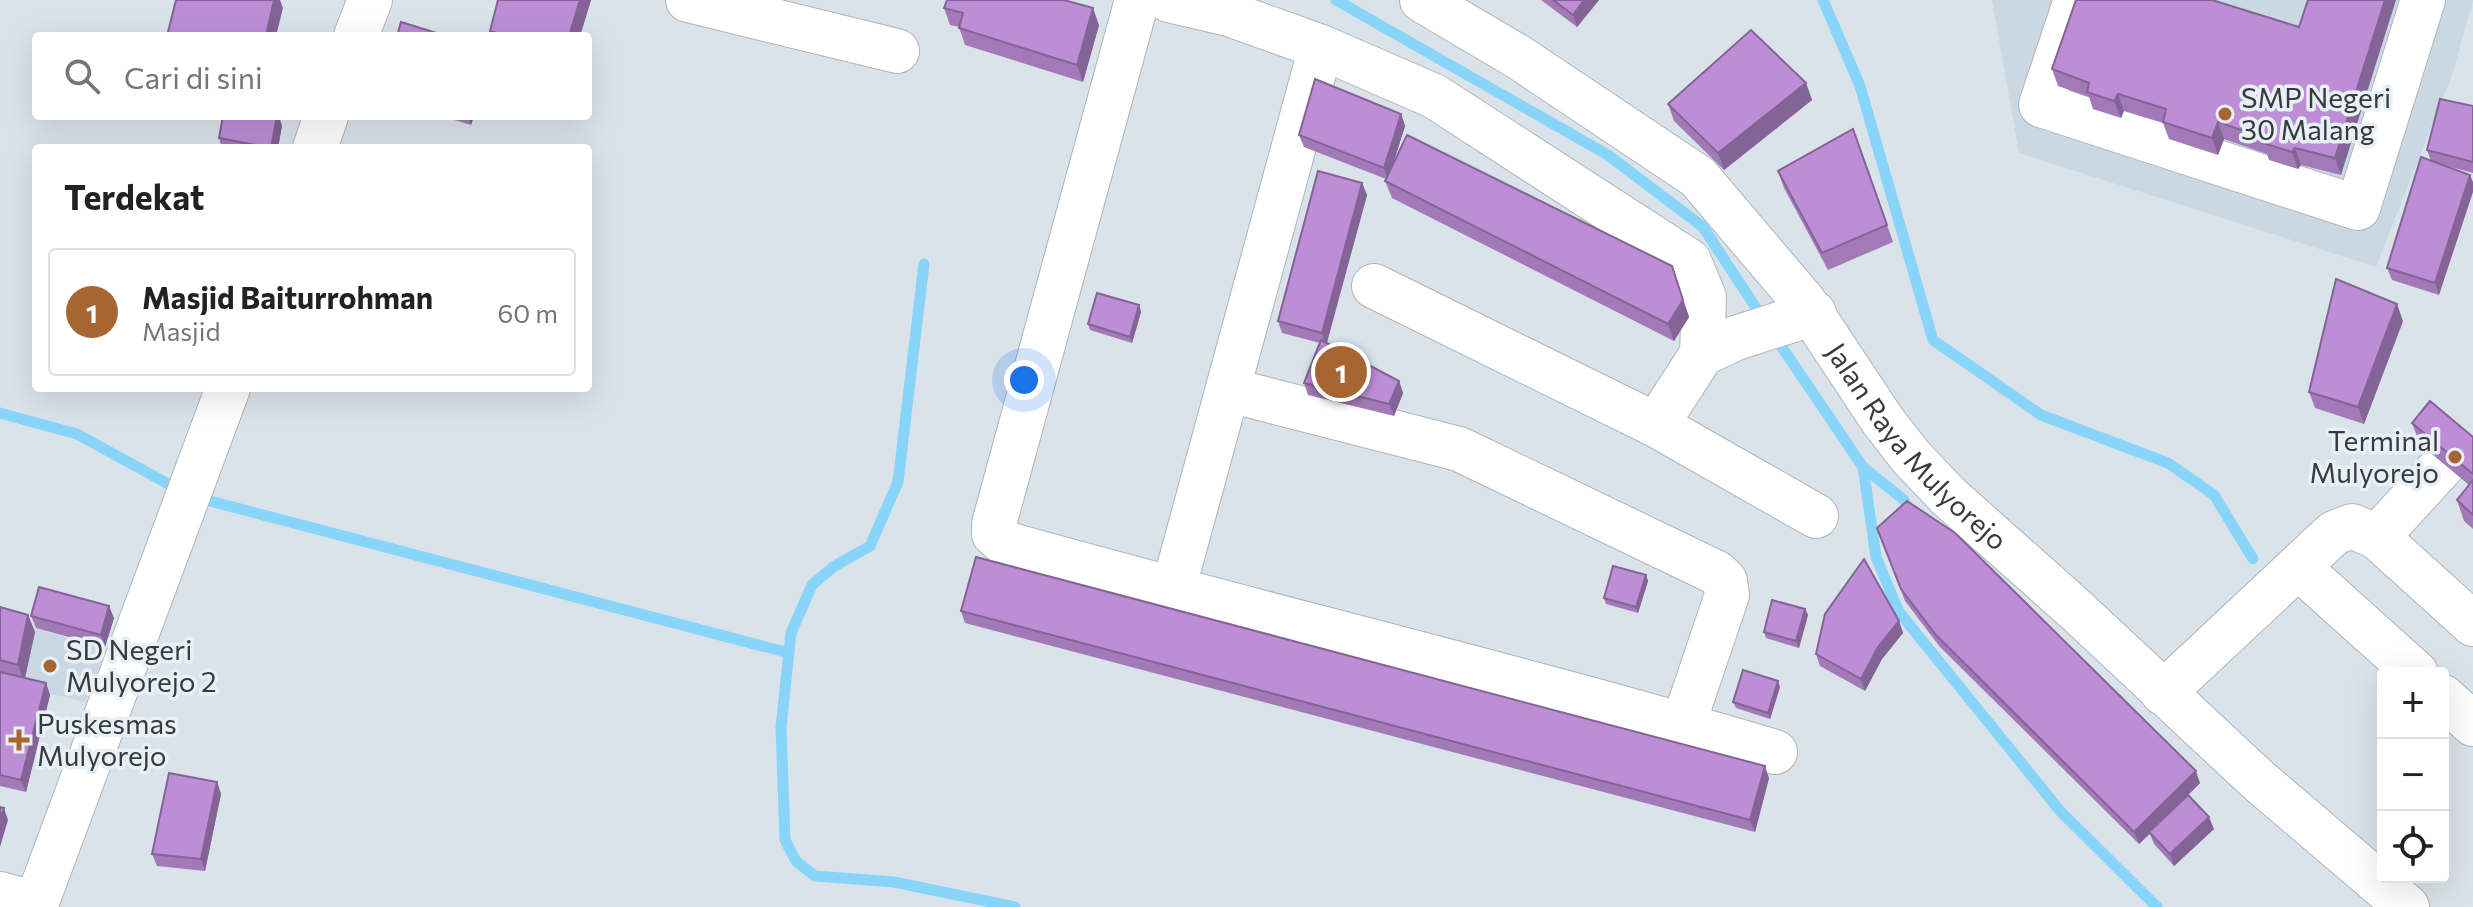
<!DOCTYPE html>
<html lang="id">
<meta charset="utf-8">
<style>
:root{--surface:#fff;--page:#f2f2f2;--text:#222;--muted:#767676;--line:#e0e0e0;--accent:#a76531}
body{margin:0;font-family:Commissioner,sans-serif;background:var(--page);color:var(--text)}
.controls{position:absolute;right:24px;bottom:24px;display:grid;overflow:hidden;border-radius:8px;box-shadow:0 8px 32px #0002}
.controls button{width:72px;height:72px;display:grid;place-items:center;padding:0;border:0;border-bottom:2px solid var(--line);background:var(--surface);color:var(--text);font:40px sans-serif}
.you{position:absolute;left:1024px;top:380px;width:28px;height:28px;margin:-20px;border:6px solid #fff;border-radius:50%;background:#1a73e8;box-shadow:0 0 0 12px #1a73e833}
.badge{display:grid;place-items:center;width:52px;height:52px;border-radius:50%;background:var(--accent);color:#fff;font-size:26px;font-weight:700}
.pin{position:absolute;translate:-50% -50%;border:4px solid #fff;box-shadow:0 2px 8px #0006}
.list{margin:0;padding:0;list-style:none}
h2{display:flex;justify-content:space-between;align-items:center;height:104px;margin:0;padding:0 32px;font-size:34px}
h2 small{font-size:26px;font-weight:400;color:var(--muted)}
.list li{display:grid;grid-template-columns:52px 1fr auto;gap:24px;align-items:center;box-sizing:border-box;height:128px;margin:0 16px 16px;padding:0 16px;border:2px solid var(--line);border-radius:8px}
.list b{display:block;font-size:30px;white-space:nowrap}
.list p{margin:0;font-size:26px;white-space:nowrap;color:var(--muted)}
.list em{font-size:26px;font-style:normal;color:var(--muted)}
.icon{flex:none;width:44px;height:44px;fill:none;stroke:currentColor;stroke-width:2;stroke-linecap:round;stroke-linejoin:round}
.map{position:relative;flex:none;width:2473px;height:907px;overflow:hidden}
.search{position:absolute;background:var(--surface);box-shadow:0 8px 32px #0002;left:32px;top:32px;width:560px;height:88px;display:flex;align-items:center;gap:20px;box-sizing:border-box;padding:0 28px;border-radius:8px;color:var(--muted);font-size:30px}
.panel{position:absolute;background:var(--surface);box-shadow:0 8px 32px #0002;left:32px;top:144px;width:560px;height:248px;border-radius:8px}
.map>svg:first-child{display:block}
.built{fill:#cad8e4}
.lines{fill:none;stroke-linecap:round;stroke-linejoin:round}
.stream{stroke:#89d5fa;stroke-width:11}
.minor-casing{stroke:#adb5bb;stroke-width:46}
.major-casing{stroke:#adb5bb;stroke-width:46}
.minor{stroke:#fff;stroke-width:44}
.major{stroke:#fff;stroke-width:44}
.wall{fill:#a37ab8}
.shaded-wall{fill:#846396}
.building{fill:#bd8ed6;stroke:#846396;stroke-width:2}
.poi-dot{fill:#a76531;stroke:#e8f0f7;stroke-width:3}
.labels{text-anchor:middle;stroke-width:7;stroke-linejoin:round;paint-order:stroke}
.poi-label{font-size:28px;fill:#383b3d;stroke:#e8f0f7;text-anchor:start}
.street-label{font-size:28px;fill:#383b3d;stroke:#e8f0f7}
</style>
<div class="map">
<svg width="2473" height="907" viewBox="0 0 2473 907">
<rect width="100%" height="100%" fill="#dbe3ea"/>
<g class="built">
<polygon points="1992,0 2473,0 2473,1 2452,75 2376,267 2019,153"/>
<polygon points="0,618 106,649 86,702 0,682"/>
</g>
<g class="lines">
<g class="stream">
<polyline points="1336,0 1608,155 1703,227 1764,320"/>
<polyline points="1823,0 1860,86 1933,340 2041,415 2168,463 2214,495 2253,559"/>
<polyline points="924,264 898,482 870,546 833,567 812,585 791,633 781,727 785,840 796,861 815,876 894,882 1015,907"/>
<polyline points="1773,334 1863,467 1876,557 1899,612 2061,812 2157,907"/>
<polyline points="0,413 77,434 172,486"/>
<polyline points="1863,467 1904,500"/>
<polyline points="206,500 789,653"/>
</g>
<g class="minor-casing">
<g id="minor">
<polyline points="688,0 897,51"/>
<path d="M1137 0 994 524V534L1004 543C1260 615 1520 676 1775 752"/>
<polyline points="1169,0 1229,14 1321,47 1434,96 1689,261 1704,297 1702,354"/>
<polyline points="2076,0 2041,105 2358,208 2423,0"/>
<polyline points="356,36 370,0"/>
<polyline points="315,148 326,116"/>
<polyline points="1374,286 1656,425 1816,516"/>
<polyline points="1229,390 1459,449 1717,573 1725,581 1727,595 1683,725"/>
<polyline points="1656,425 1702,354 1736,338 1814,313"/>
<polyline points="2377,537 2444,464"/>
<polyline points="2298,567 2416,673"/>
<polyline points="1173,590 1321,47"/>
<polyline points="2163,693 2334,533 2352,526 2377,537 2473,624"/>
<polyline points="2443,697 2473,724"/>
<polyline points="0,894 36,904"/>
<polyline points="35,907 228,388"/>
</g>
</g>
<g class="major-casing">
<g id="major">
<path id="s1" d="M1422 0 1520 58 1698 177 1804 302 1883 421 1911 457 1948 496 2076 610 2258 780 2407 907"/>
</g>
</g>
<use href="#minor" class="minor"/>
<use href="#major" class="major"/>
</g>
<g class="wall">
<polygon points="498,0 591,0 580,36 492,36 490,31"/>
<polygon points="1541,0 1599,0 1577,27"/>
<polygon points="944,8 1099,25 1083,82 965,45 959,27 950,25"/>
<polygon points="2299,27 2341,175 2301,165 2298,169 2269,160 2267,154 2224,139 2218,155 2169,139 2163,123 2124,111 2121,118 2093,109 2089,97 2058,86 2052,69"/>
<polygon points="1806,83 1812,100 1724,170 1674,121 1668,104"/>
<polygon points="2473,106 2473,173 2440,164 2439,295 2392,280 2387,268 2431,161 2427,150"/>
<polygon points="1401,114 1405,126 1393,164 1672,266 1689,317 1674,341 1392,198 1385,181 1386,179 1304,147 1299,135"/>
<polygon points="441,116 474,116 471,125"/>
<polygon points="282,126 278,148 222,148 219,138"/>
<polygon points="1853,129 1893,242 1828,270 1784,188 1778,171"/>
<polygon points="1362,183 1367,195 1327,343 1399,381 1403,393 1394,416 1308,395 1304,383 1320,343 1282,333 1278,321"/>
<polygon points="1139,305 1141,312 1132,343 1090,330 1088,324"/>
<polygon points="2403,321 2364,424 2315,408 2309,392"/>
<polygon points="2412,423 2473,437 2473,529 2464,521 2457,500 2469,485 2420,444"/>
<polygon points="1877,528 2200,783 2188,795 2214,829 2174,866 2154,844 2150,834 2139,844 1940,647 1905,601"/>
<polygon points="1646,575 1648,581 1638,613 1606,604 1604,598"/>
<polygon points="0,607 28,615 35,632 25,678 46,683 50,695 26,792 0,786"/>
<polygon points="1805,609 1808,615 1799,648 1766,638 1764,632"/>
<polygon points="961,611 1769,778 1755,832 965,623"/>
<polygon points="31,616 114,618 105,647 36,628"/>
<polygon points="1899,621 1903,633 1882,659 1865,691 1820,666 1816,654"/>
<polygon points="1778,681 1780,687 1770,719 1736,708 1733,702"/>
<polygon points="217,782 221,794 205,871 157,866 152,854"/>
</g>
<g class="shaded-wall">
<polygon points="274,0 280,0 283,8 276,36 266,36"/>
<polygon points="580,0 591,0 580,36 569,36"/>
<polygon points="1584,0 1599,0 1577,27 1573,15"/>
<polygon points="2385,0 2396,0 2341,175 2335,158"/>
<polygon points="1093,8 1099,25 1083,82 1077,65"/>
<polygon points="1806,83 1812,100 1724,170 1718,153"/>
<polygon points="2118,94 2124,111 2121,118 2114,101"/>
<polygon points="1401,114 1405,126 1388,180 1384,168"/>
<polygon points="277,116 279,116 282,126 278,148 271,148"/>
<polygon points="468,116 474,116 471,125"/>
<polygon points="2218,122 2224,139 2218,155 2212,138"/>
<polygon points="2295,148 2301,165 2298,169 2292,152"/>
<polygon points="2470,175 2473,182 2473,192 2439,295 2435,283"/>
<polygon points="1362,183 1367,195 1326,345 1322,333"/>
<polygon points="1672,266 1689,317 1674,341 1668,324"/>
<polygon points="2397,304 2403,321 2364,424 2358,407"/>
<polygon points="1139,305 1141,312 1132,343 1130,337"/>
<polygon points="1399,381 1403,393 1394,416 1389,404"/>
<polygon points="1646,575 1648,581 1638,613 1636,607"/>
<polygon points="109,606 114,618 105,647 101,635"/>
<polygon points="1805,609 1808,615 1799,648 1796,641"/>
<polygon points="28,615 35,632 24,682 18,665"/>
<polygon points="1899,621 1903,633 1882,659 1865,691 1861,679 1878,647"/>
<polygon points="1778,681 1780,687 1770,719 1768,713"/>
<polygon points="46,683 50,695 26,792 21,780"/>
<polygon points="1765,766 1769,778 1755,832 1750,820"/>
<polygon points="2196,771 2200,783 2139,844 2134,832"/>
<polygon points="217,782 221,794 205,871 201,859"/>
<polygon points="4,808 8,820 0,847 0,820"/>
<polygon points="2209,817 2214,829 2174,866 2170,854"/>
</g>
<g class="building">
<polygon points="176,0 274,0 266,36 167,36"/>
<polygon points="498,0 580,0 569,36 508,36 490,31"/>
<polygon points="947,0 1064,0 1093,8 1077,65 959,28 963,13 944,8"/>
<polygon points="1553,0 1584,0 1573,15"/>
<polygon points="2076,0 2212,0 2299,27 2308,0 2385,0 2335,158 2295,148 2292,152 2263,143 2265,138 2218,122 2212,138 2163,122 2166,109 2118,94 2114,101 2087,92 2089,83 2052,69"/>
<polygon points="401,22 446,36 397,36"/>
<polygon points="1751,30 1806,83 1718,153 1668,104"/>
<polygon points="1315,79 1401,114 1384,168 1299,135"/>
<polygon points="2440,99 2473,106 2473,162 2427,150"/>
<polygon points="223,116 277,116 271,148 219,138"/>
<polygon points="1853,129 1887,225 1822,253 1778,171"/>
<polygon points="1407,135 1672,266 1683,300 1668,324 1385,181"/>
<polygon points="2421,157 2470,175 2435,283 2387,268"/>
<polygon points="1318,171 1362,183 1322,333 1278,321"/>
<polygon points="2336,279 2397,304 2358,407 2309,392"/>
<polygon points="1097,293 1139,305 1130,337 1088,324"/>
<polygon points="1321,340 1399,381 1389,404 1304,383"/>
<polygon points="2430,401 2473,437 2473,474 2412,423"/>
<polygon points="2473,480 2473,515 2457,500"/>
<polygon points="1907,501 1955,533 2196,771 2134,832 1936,635 1901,589 1877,528"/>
<polygon points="976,557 1765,766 1750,820 961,611"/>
<polygon points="1864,559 1899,621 1878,647 1861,679 1816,654 1825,614"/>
<polygon points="1613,566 1646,575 1636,607 1604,598"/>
<polygon points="39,587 109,606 101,635 31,616"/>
<polygon points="1772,600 1805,609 1796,641 1764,632"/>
<polygon points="0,607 28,615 18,665 0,660"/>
<polygon points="1743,670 1778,681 1768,713 1733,702"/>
<polygon points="0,672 46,683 21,780 0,775"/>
<polygon points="169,773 217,782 201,859 152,854"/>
<polygon points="2188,795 2209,817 2170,854 2149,832"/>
<polygon points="0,807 4,808 0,820"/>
</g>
<g class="poi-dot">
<circle cx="2225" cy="114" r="8"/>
<circle cx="2455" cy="457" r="8"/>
<circle cx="50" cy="666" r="8"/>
<path d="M15 728h8v8h8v8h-8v8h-8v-8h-8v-8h8z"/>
</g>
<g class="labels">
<g class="poi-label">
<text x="2241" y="108">SMP Negeri<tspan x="2241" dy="32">30 Malang</tspan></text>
<text x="2439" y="451" text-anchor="end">Terminal<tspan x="2439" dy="32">Mulyorejo</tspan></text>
<text x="66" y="660">SD Negeri<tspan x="66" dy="32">Mulyorejo 2</tspan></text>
<text x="37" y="734">Puskesmas<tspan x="37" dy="32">Mulyorejo</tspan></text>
</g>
<g class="street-label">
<text dy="10" stroke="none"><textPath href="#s1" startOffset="676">Jalan Raya Mulyorejo</textPath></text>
</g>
</g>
</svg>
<div class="controls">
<button>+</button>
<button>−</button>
<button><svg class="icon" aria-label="locate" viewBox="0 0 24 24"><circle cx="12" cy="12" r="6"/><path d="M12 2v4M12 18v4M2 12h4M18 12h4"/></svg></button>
</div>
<div class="you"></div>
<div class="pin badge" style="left:1341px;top:372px">1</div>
<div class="search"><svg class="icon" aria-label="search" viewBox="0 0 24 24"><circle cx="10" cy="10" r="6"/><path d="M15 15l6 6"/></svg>Cari di sini</div>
<section class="panel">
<h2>Terdekat<small></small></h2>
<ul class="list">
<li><span class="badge">1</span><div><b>Masjid Baiturrohman</b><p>Masjid</p></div><em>60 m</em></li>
</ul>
</section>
</div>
